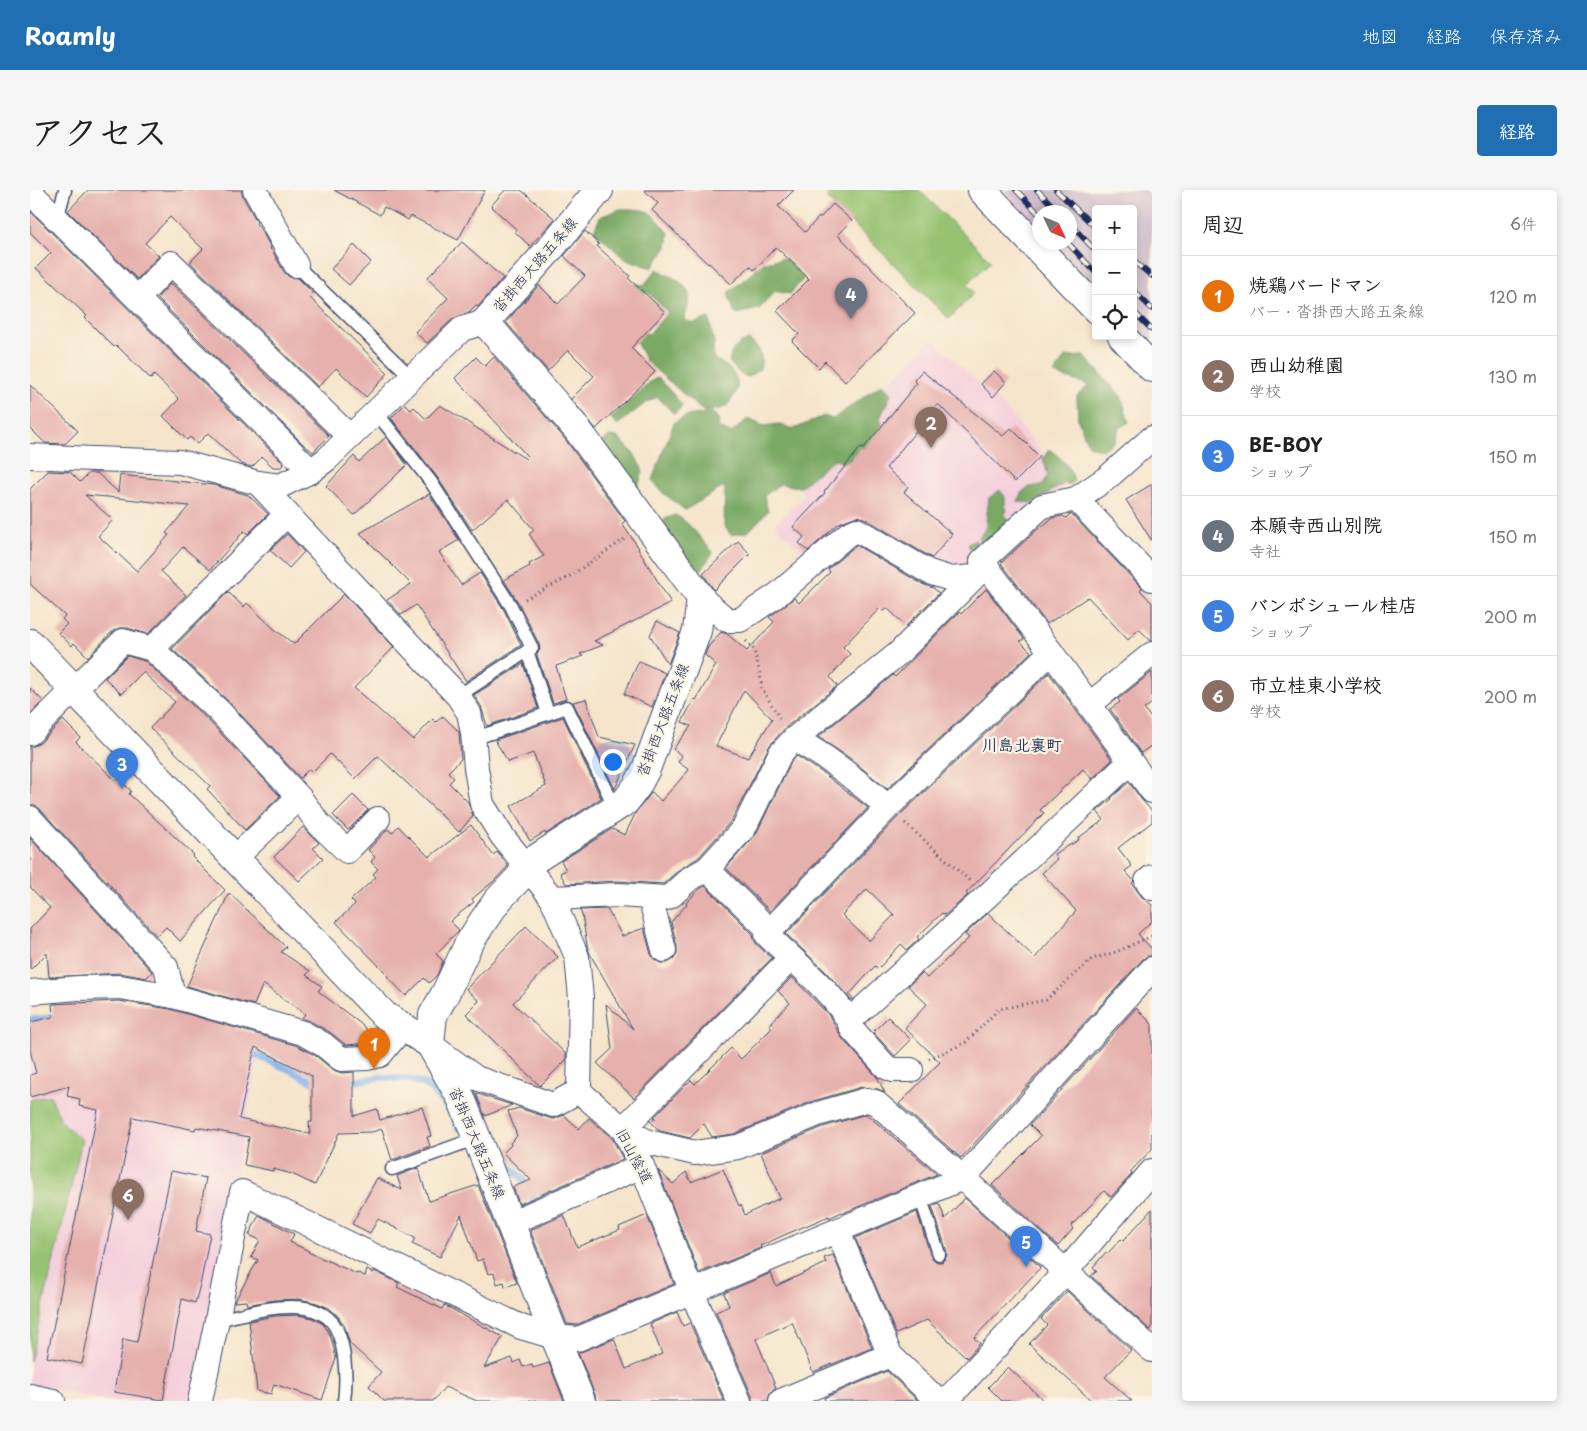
<!DOCTYPE html>
<html lang="ja">
<meta charset="utf-8">
<style>
:root{--surface:#fff;--page:#f6f6f6;--text:#202124;--muted:#757577;--line:#e0e0e0;--accent:#1f6fb2}
body{margin:0;font-family:"Playpen Sans","Klee One",sans-serif;background:var(--page);color:var(--text)}
.controls{position:absolute;right:15px;top:15px;display:grid;overflow:hidden;border-radius:5px;box-shadow:0 2px 8px #0003}
.controls button{width:45px;height:45px;display:grid;place-items:center;padding:0;border:0;border-bottom:1px solid var(--line);background:var(--surface);color:var(--text);font:25px sans-serif}
.compass{position:absolute;left:1002px;top:15px;width:45px;height:45px;border-radius:50%;background:var(--surface);box-shadow:0 2px 8px #0003;rotate:134deg}
.you{position:absolute;left:582px;top:571px;width:18px;height:18px;margin:-12px;border:4px solid #fff;border-radius:50%;background:#1a73e8;box-shadow:0 0 0 8px #1a73e833}
.badge{display:grid;place-items:center;width:32px;height:32px;border-radius:50%;background:var(--accent);color:#fff;font-size:16px;font-weight:700}
.pin{position:absolute;translate:-50% -41px;filter:drop-shadow(0 1px 2px #0008)}
.pin::after{content:'';position:absolute;top:26px;width:18px;height:15px;background:inherit;clip-path:polygon(0 0,100% 0,50% 100%)}
.list{margin:0;padding:0;list-style:none}
h2{display:flex;justify-content:space-between;align-items:center;height:65px;margin:0;padding:0 20px;font-size:21px}
h2 small{font-size:16px;font-weight:400;color:var(--muted)}
.list li{display:grid;grid-template-columns:32px 1fr auto;gap:15px;align-items:center;box-sizing:border-box;height:80px;padding:0 20px;border-top:1px solid var(--line)}
.list b{display:block;font-size:19px;white-space:nowrap}
.list p{margin:0;font-size:16px;white-space:nowrap;color:var(--muted)}
.list em{font-size:16px;font-style:normal;color:var(--muted)}
.icon{flex:none;width:28px;height:28px;fill:none;stroke:currentColor;stroke-width:2;stroke-linecap:round;stroke-linejoin:round}
.map{position:relative;flex:none;width:1122px;height:1211px;overflow:hidden;border-radius:5px}
header{display:flex;align-items:center;gap:30px;box-sizing:border-box;height:70px;padding:0 25px;background:var(--accent);color:#fff}
header strong{font-size:24px}
nav{display:flex;gap:28px;margin-inline-start:auto;font-size:18px}
.intro{display:flex;align-items:center;justify-content:space-between;box-sizing:border-box;height:120px;padding:0 30px}
h1{margin:0;font-size:35px}
.button{padding:12px 22px;border-radius:5px;background:var(--accent);color:#fff;font-size:18px;font-weight:700}
main{display:flex;gap:30px;padding:0 30px}
aside{flex:1;background:var(--surface);border-radius:5px;box-shadow:0 2px 8px #0003}
.map>svg:first-child{display:block}
.built{fill:#f4cfdc}
.industrial{fill:#d0bdcc}
.green{fill:#97c371;stroke:#597968}
.forest{fill:#79a963;stroke:#4a6c60}
.lines{fill:none;stroke-linecap:round;stroke-linejoin:round}
.stream{stroke:#7cafe9;stroke-width:7}
.building{fill:#e6b0ad;fill-rule:evenodd}
.lane-casing{stroke:#3c4a6e;stroke-width:15}
.street-casing{stroke:#3c4a6e;stroke-width:26}
.secondary-casing{stroke:#3c4a6e;stroke-width:30}
.path{stroke:#3c4a6e;stroke-width:3;stroke-dasharray:1 4;stroke-linecap:butt}
.lane{stroke:#fff;stroke-width:12}
.street{stroke:#fff;stroke-width:24}
.secondary{stroke:#fff;stroke-width:28}
.rail-casing{stroke:#1b2f5e;stroke-width:5.5}
.rail{stroke:#fcf5e5;stroke-width:4;stroke-dasharray:11;stroke-linecap:butt}
.labels{text-anchor:middle;stroke-width:4.5;stroke-linejoin:round;paint-order:stroke}
.street-label{font-size:15px;fill:#1b2f5e;stroke:#fcf5e5}
.neighbourhood-label{font-size:16px;font-weight:bold;fill:#1b2f5e;stroke:#fcf5e5}
</style>
<header>
<strong>Roamly</strong>
<nav><a>地図</a><a>経路</a><a>保存済み</a></nav>
</header>
<div class="intro"><h1>アクセス</h1><a class="button">経路</a></div>
<main>
<div class="map">
<svg width="1122" height="1211" viewBox="0 0 1122 1211">
<rect width="100%" height="100%" fill="#fcf5e5"/>
<filter id="ink" filterUnits="userSpaceOnUse"><feTurbulence type="fractalNoise" baseFrequency=".02" numOctaves="2"/><feDisplacementMap in="SourceGraphic" scale="10" xChannelSelector="R" yChannelSelector="G"/><feConvolveMatrix kernelMatrix="1 2 1 2 8 2 1 2 1" color-interpolation-filters="sRGB"/></filter>
<filter id="wash" filterUnits="userSpaceOnUse"><feTurbulence type="fractalNoise" baseFrequency=".0096" numOctaves="4" result="noise"/><feDisplacementMap in="SourceGraphic" scale="20" xChannelSelector="R" yChannelSelector="G"/><feGaussianBlur stdDeviation="1.12" result="paint"/><feColorMatrix in="noise" values="0 0 0 0 0 0 0 0 0 0 0 0 0 0 0 0 0 1.4 0 .05"/><feComposite in="paint" operator="in"/></filter>
<g filter="url(#wash)">
<rect width="100%" height="100%" fill="#f5e4ca"/>
<g class="built">
<polygon points="902,149 982,225 1037,296 1003,318 930,390 823,332 781,369 744,335 775,305 761,291"/>
<polygon points="28,823 206,853 229,865 162,1211 78,1211 0,1194 0,828"/>
</g>
<polygon class="industrial" points="974,0 1122,0 1122,157 1103,137 1103,19 1066,19 1066,98 1023,53 1040,52 1040,22 1009,22 1009,38"/>
<g class="green">
<polygon points="803,0 889,0 961,71 937,95 944,103 919,129 796,7"/>
<polygon points="20,905 32,933 52,950 0,1171 0,910"/>
</g>
<g class="forest">
<path d="M590 19C621 19 620 20 639 43L637 57 622 78 595 69 564 41 570 27Z"/>
<polygon points="755,68 774,88 760,104 745,101 729,119 705,124 698,103 735,72"/>
<path d="M627 79C639 86 662 94 659 111 658 119 654 122 656 131L664 133 679 128 684 152 683 165 684 169C702 177 715 191 702 209 700 211 699 214 697 215 692 220 680 220 674 222L616 171 604 148 608 143 619 144 638 122 617 102 593 120 605 94 614 95Z"/>
<path d="M719 150C731 159 733 164 730 179L718 187 710 184 699 172C701 159 707 154 719 150Z"/>
<polygon points="1054,166 1091,206 1099,232 1089,238 1085,251 1072,260 1058,255 1048,230 1047,206 1059,195 1024,184 1035,167"/>
<polygon points="628,187 653,216 644,224 627,207 617,212 587,235 581,228 620,192"/>
<polygon points="852,194 861,204 850,228 855,245 842,259 814,273 804,269 770,297 750,294 734,306 738,321 718,342 701,345 694,336 695,296 655,320 633,303 622,290 644,233 656,226 682,222 689,230 688,238 701,243 718,229 734,236 748,234 764,239 794,226 803,229"/>
<polygon points="579,246 587,247 603,262 613,281 607,300 571,254"/>
<path d="M1019 259C1031 268 1041 277 1044 291L1039 295 1035 293 1003 313 988 312 991 303 1000 297 1013 295 1018 285 1013 269Z"/>
<polygon points="970,300 975,307 975,315 977,321 974,325 978,330 978,341 946,365 941,361 938,354 944,350 949,353 949,347 955,339 959,308"/>
<path d="M645 325C662 334 670 349 683 362L673 378 660 384 627 340 635 329Z"/>
</g>
<g class="lines">
<g class="stream">
<polyline points="0,830 28,827"/>
<polyline points="216,861 263,881 290,896"/>
<polyline points="316,893 351,887 378,889 396,895 424,924 428,938"/>
<polyline points="464,963 493,989 507,1016"/>
</g>
</g>
<g id="blocks">
<g class="building">
<polygon points="58,0 211,0 213,7 227,32 226,33 233,43 241,58 240,59 243,62 254,82 259,87 268,88 283,103 279,107 358,183 336,207 306,178 288,197 160,72 173,59 140,27 115,53 129,66 107,89 38,21"/>
<polygon points="304,0 455,0 428,50 381,26 378,30 354,17 350,25"/>
<polygon points="475,0 491,0 525,29 500,56 485,42 487,40 461,16"/>
<polygon points="614,0 764,0 748,16 775,42 789,27 790,28 803,14 822,31 808,45 885,123 815,192 795,171 789,178 762,151 769,144 747,121 779,89 746,57 724,80 720,76 701,94 679,73 678,74 622,20 628,13"/>
<polygon points="0,21 254,274 251,277 243,277 232,267 222,277 211,274 178,243 167,254 160,247 157,250 133,226 149,209 124,185 121,189 86,155 84,157 55,128 57,126 6,78 21,63 0,42"/>
<polygon points="555,41 569,54 567,56 600,86 598,88 635,122 601,158 625,182 566,239 541,209 564,186 538,160 518,181 476,132 509,95 528,114 555,86 534,66"/>
<polygon points="432,52 473,88 448,117 446,115 439,122 423,129 397,153 385,142 418,108 397,88"/>
<polygon points="324,55 341,72 319,95 301,79"/>
<polygon points="141,93 299,246 283,262 273,254 127,108"/>
<polygon points="446,167 455,176 464,167 535,249 595,331 592,334 609,358 608,359 641,413 564,451 573,455 550,464 553,466 526,476 536,509 523,513 507,465 510,459 509,454 488,412 474,390 500,376 499,374 514,366 499,344 504,340 478,309 442,340 407,287 361,228 375,214 381,220 384,217 396,229 410,215 496,269 498,267 425,188"/>
<polygon points="892,181 973,246 981,238 1010,267 985,292 908,214 856,278 878,297 874,302 922,344 902,368 834,328 827,326 809,333 778,361 769,353 774,347 763,337 795,303 794,302 831,257 833,259 887,193 884,190"/>
<polygon points="964,181 976,192 963,207 951,194"/>
<polygon points="0,195 48,241 35,254 15,253 0,238"/>
<polygon points="356,247 377,275 324,325 296,296 324,266 329,272"/>
<path d="M18 281 40 282 50 292 59 283H67L88 302 90 285 184 295 218 305 238 324 218 344 214 341 180 380 153 357 131 381 156 405 118 444 97 438H89L83 441 58 467 44 453 42 456 28 443 37 434 32 429 35 426 0 394V299ZM55 305 88 308 159 316 136 343 139 345 107 381 68 346 83 330Z"/>
<polygon points="1122,294 1122,351 1096,310"/>
<polygon points="399,304 429,350 409,362 431,395 450,383 474,420 491,455 436,491 386,415 371,425 357,410 381,394 330,343"/>
<polygon points="1040,324 1041,324 1112,398 1110,400 1122,413 1122,451 1120,450 1109,439 1098,450 1058,407 1017,434 971,373 1011,336 1012,337 1022,328 1033,326 1036,328"/>
<polygon points="257,344 274,362 259,378 240,360"/>
<polygon points="708,351 720,364 684,400 673,384"/>
<path d="M826 355 892 394 903 398 909 403 876 436 857 418 853 421 850 418 813 457 820 464 800 487 807 496 755 538 740 555 702 630 668 668 650 679 633 694 587 691 536 694 530 683 536 680 531 671 582 639 595 645 606 622 622 602 631 611 659 580 648 572 652 566 643 559 661 536 652 532 664 509 666 510 686 475 675 465 678 457 691 442 697 444 717 461 744 432 739 427 764 408 769 413 800 382 798 379ZM714 500 742 529 718 568 686 556Z"/>
<polygon points="956,399 994,449 990,451 1001,462 857,599 821,569 788,547 863,485 865,487 929,422 931,424"/>
<polygon points="198,402 214,417 217,413 243,438 264,454 314,404 364,457 324,498 383,550 403,529 406,532 413,526 429,542 431,569 418,582 424,588 419,593 438,612 443,626 429,642 348,566 325,589 300,564 282,582 279,579 270,588 198,511 142,459"/>
<polygon points="627,431 650,443 638,474 620,445"/>
<polygon points="97,466 115,471 178,530 250,606 215,640 177,599 180,596 120,538 145,512 113,482 91,504 75,488"/>
<polygon points="609,471 635,483 622,517 594,504"/>
<polygon points="493,474 508,518 457,536 451,516 444,505"/>
<polygon points="1122,482 1122,513 1114,519 1122,529 1122,555 1111,563 1080,519 1090,512 1088,509"/>
<path d="M1019 483 1082 570 1062 589 1053 579 1010 620 1014 623 936 703 938 705 915 725 912 723 887 747 889 749 877 760 871 754 848 779 845 776 819 805 823 809 821 810 794 780 756 744 868 627ZM837 699 864 725 839 751 812 725Z"/>
<polygon points="0,498 13,511 0,524"/>
<polygon points="556,509 569,547 605,555 585,599 543,512"/>
<polygon points="533,527 571,608 516,644 515,642 500,651 481,616 516,596 503,563 478,572 465,550"/>
<polygon points="33,530 50,547 46,552 86,591 89,589 101,601 99,604 164,665 162,667 195,700 150,751 136,737 127,746 10,619 5,615 0,615 0,556 4,556 10,553"/>
<polygon points="767,566 793,583 838,618 740,721 696,678 726,644 761,572"/>
<polygon points="1099,592 1111,609 1122,621 1122,632 1088,658 1102,676 1095,681 1104,691 1102,693 1106,699 1111,706 1122,715 1122,731 1108,744 1122,759 1122,766 1117,766 1112,770 931,968 869,914 910,872 875,838 897,814 878,796 892,783 897,788 939,748 935,744 958,723 1005,768 1046,721 1012,683 1027,669 1024,664 1049,650 1048,648 1074,630 1067,621 1082,609 1081,608"/>
<polygon points="323,605 338,620 318,640 303,625"/>
<polygon points="441,635 463,665 467,662 478,676 464,691 442,709 444,712 420,731 429,740 406,764 413,771 407,785 399,793 394,788 376,806 357,786 358,785 306,732 325,714 321,710 346,687 343,684 348,679 341,672 345,667 338,660 358,639 362,643 368,636 399,667"/>
<polygon points="273,637 289,653 283,658 293,668 269,691 244,667"/>
<polygon points="0,648 122,782 116,788 90,783 19,787 17,763 0,780 0,739 20,718 0,697"/>
<polygon points="675,696 723,744 724,750 727,755 742,768 604,908 567,873 582,859 576,814 603,839 560,764 557,755 552,725 550,720 577,719 592,746 614,738 621,764 624,769 630,773 637,773 644,769 647,763 647,756 641,732 657,714 656,713 668,700"/>
<polygon points="199,703 256,757 251,762 280,781 276,785 292,796 288,801 331,834 344,847 341,853 316,855 301,843 280,831 272,828 275,824 233,794 224,815 157,796"/>
<polygon points="496,736 528,767 483,813 536,864 536,870 510,896 436,824 449,811 436,799"/>
<polygon points="762,787 798,824 812,848 847,887 855,903 848,899 832,897 783,911 704,944 682,947 674,934 660,948 630,941 620,931 626,929 624,927 661,890 665,894 701,858 711,869 742,838 739,835 760,813 748,801"/>
<path d="M89 811 140 819 268 856 286 866 303 880 312 883 324 882V926L347 919 350 930 392 917 401 946 397 947 400 956 362 970 352 939 342 942 309 943 285 995 262 984 243 979V981L214 975 219 947 166 937 165 940 103 927 52 1174 17 1167 68 920 49 916 50 909 37 906 39 896 0 907V885L6 883 0 860V832L23 827 22 814ZM225 857 282 886V932H279L280 944 209 929Z"/>
<polygon points="1106,818 1122,834 1122,959 1100,982 1102,984 1081,1007 1074,1001 1041,1036 1043,1039 1028,1056 962,995 1011,946 1000,935"/>
<polygon points="858,827 881,850 865,866 843,842"/>
<polygon points="446,903 457,907 482,915 455,926"/>
<polygon points="489,918 519,928 524,929 534,925 549,939 559,928 582,948 593,969 489,1014 483,997 501,990 473,963 481,955 480,953 487,946 478,921"/>
<polygon points="836,924 907,984 813,1023 812,1022 799,1028 799,1026 752,1046 730,1056 731,1058 669,1083 628,980 643,994 656,982 661,992 693,979 709,1016 711,1015 715,1025 750,1008 731,963 793,937"/>
<polygon points="388,978 399,1011 448,995 487,1093 475,1097 474,1092 467,1094 464,1083 458,1084 453,1069 447,1071 431,1025 410,1067 382,1054 385,1048 348,1029 340,1043 322,1034 347,988 372,1000 367,986"/>
<polygon points="141,981 176,988 166,1041 180,1044 171,1091 165,1113 152,1109 133,1210 84,1202 93,1149 107,1152"/>
<polygon points="935,1008 1009,1076 1010,1078 944,1148 950,1153 937,1168 897,1130 866,1144 825,1048 887,1022 901,1067 907,1072 912,1072 917,1066 917,1062 902,1016 909,1013 915,1029"/>
<polygon points="1122,1019 1122,1138 1120,1140 1061,1086 1067,1081 1063,1077 1076,1062 1077,1064 1091,1049 1093,1051"/>
<polygon points="229,1025 264,1044 260,1052 279,1061 278,1062 327,1084 328,1083 335,1086 337,1080 343,1083 344,1081 369,1093 367,1097 412,1119 414,1115 473,1147 454,1178 482,1168 484,1173 490,1170 493,1177 502,1174 503,1178 519,1173 534,1211 447,1211 415,1197 403,1211 354,1211 339,1196 351,1182 320,1154 314,1135 308,1126 299,1118 287,1113 269,1109 244,1110 217,1115 216,1111 204,1112 228,1070 221,1067 230,1050 219,1045"/>
<polygon points="534,1025 547,1057 590,1040 589,1037 617,1025 644,1094 546,1135 537,1134 500,1040"/>
<polygon points="803,1065 842,1158 783,1182 762,1132 726,1149 746,1198 740,1203 738,1211 722,1211 722,1206 686,1122 699,1116 694,1103 741,1083 746,1096 796,1073 794,1068"/>
<polygon points="1037,1101 1101,1160 1075,1187 1102,1211 1062,1211 999,1154 1017,1135 1011,1129"/>
<polygon points="647,1122 653,1136 660,1133 694,1211 566,1211 565,1205 548,1163 584,1149 596,1179 632,1164 620,1134"/>
<polygon points="268,1125 282,1128 293,1134 299,1143 302,1151 306,1168 292,1210 244,1194 241,1204 227,1201 219,1131 245,1126"/>
<polygon points="978,1177 1014,1211 972,1211 958,1197"/>
<polygon points="857,1181 888,1211 795,1211 794,1208"/>
</g>
</g>
</g>
<g filter="url(#ink)">
<use href="#blocks" fill-opacity="0" stroke="#3c4a6e" stroke-width="1"/>
<g class="lines">
<g class="lane-casing">
<g id="lane">
<polyline points="27,29 35,0"/>
<polyline points="266,75 381,187"/>
<polyline points="346,222 401,292 481,416 502,458 428,506"/>
<polyline points="497,461 518,523"/>
<polyline points="443,549 537,517 585,618"/>
<polyline points="362,979 447,948"/>
<polyline points="890,1006 909,1064"/>
<path d="M187 1130C212 1125 238 1116 264 1117 277 1117 293 1121 302 1132 316 1150 317 1189 314 1211"/>
</g>
</g>
<g class="street-casing">
<g id="street">
<polyline points="225,0 266,75"/>
<polyline points="0,2 281,281"/>
<polyline points="108,108 141,73 320,247"/>
<polyline points="1122,248 1077,288 1046,309 1012,316 952,371 1021,462 1122,601"/>
<polyline points="0,266 63,269 150,272 228,293 250,296 281,281 297,269 432,139 455,132"/>
<polyline points="228,293 428,506 439,523 443,543 446,578 452,614 472,646 522,708 547,767 551,808 549,901"/>
<polyline points="1046,309 1122,389"/>
<polyline points="671,408 697,430 710,430 747,405 818,344 827,340 899,382 921,389 943,387"/>
<polyline points="122,459 257,324"/>
<polyline points="1060,514 1122,464"/>
<polyline points="0,543 93,451 122,459 188,520 269,607 204,669"/>
<path d="M764 549C799 567 828 592 858 617"/>
<polyline points="269,607 289,634 317,661 348,629"/>
<polyline points="0,628 136,777 143,806"/>
<path d="M677 679 740 741 737 745C759 766 814 812 822 839L856 877 863 880H881"/>
<polyline points="1122,687 1117,691 1122,698"/>
<polyline points="620,707 634,760"/>
<polyline points="522,708 588,705 636,708 642,705 659,689 677,679 714,638 750,564 764,549 870,462 955,376"/>
<polyline points="740,741 858,617 1021,462"/>
<polyline points="0,802 48,798 90,797 143,806 273,843 294,855 311,869 337,868 350,865 373,837"/>
<polyline points="819,831 957,706 1100,572"/>
<polyline points="401,855 446,888 523,915 549,901"/>
<polyline points="549,901 593,939 612,976 662,1102 709,1211"/>
<polyline points="593,939 618,952 665,963 708,957 788,924 836,910 845,912 933,988 1122,1160"/>
<polyline points="593,939 761,768"/>
<polyline points="480,1033 612,976"/>
<polyline points="808,1042 860,1165 908,1211"/>
<polyline points="0,1206 23,1211"/>
<polyline points="170,1211 187,1130 212,1002 491,1137 525,1147 548,1149 933,988 1122,779"/>
<polyline points="751,1211 860,1165"/>
<polyline points="916,1211 1036,1081 1122,981"/>
</g>
</g>
<g class="secondary-casing">
<g id="secondary">
<polyline points="952,0 1066,119"/>
<polyline points="1092,146 1122,178"/>
<polyline points="0,453 354,825 400,854"/>
<polyline points="551,1211 525,1147 431,908 400,854 403,825 415,804 438,755 453,731 468,710 490,687 496,675 596,611 607,596 616,579 667,441 671,408 547,239 455,132 518,61 569,0"/>
</g>
</g>
<g class="path">
<polyline points="495,409 537,388 596,348"/>
<polyline points="716,451 724,460 730,484 732,499 751,530"/>
<polyline points="875,633 941,692"/>
<polyline points="899,869 935,853 969,819 1016,810 1062,769 1086,762 1122,746"/>
</g>
<use href="#lane" class="lane"/>
<use href="#street" class="street"/>
<use href="#secondary" class="secondary"/>
<g class="rail-casing">
<g id="rail">
<polyline points="986,0 1009,24"/>
<polyline points="1007,0 1029,22"/>
<polyline points="1026,0 1066,38"/>
<polyline points="1040,34 1066,61"/>
<polyline points="1037,52 1066,83"/>
<polyline points="1103,71 1122,86"/>
<polyline points="1103,100 1122,119"/>
<polyline points="1103,121 1122,140"/>
</g>
</g>
<use href="#rail" class="rail"/>
</g>
</g>
<g class="labels">
<g class="street-label">
<text transform="translate(505 75) rotate(-49)" y="5">沓掛西大路五条線</text>
<text transform="translate(633 530) rotate(-69)" y="5">沓掛西大路五条線</text>
<text transform="translate(447 953) rotate(67)" y="5">沓掛西大路五条線</text>
<text transform="translate(604 966) rotate(62)" y="5">旧山陰道</text>
</g>
<g class="neighbourhood-label">
<text x="992" y="561">川島北裏町</text>
</g>
</g>
</svg>
<div class="controls">
<button>+</button>
<button>−</button>
<button><svg class="icon" aria-label="locate" viewBox="0 0 24 24"><circle cx="12" cy="12" r="6"/><path d="M12 2v4M12 18v4M2 12h4M18 12h4"/></svg></button>
</div>
<svg class="compass" viewBox="-18 -18 36 36"><path d="M0-13l5 13h-10z" fill="#e53935"/><path d="M0 13l5-13h-10z" fill="#757577"/></svg>
<div class="you"></div>
<div class="pin badge" style="left:344px;top:879px;background:#e8710a">1</div>
<div class="pin badge" style="left:901px;top:258px;background:#8d6e63">2</div>
<div class="pin badge" style="left:92px;top:599px;background:#3f7fe0">3</div>
<div class="pin badge" style="left:821px;top:129px;background:#6b7280">4</div>
<div class="pin badge" style="left:996px;top:1077px;background:#3f7fe0">5</div>
<div class="pin badge" style="left:98px;top:1030px;background:#8d6e63">6</div>
</div>
<aside>
<h2>周辺<small>6件</small></h2>
<ul class="list">
<li><span class="badge" style="background:#e8710a">1</span><div><b>焼鶏バードマン</b><p>バー · 沓掛西大路五条線</p></div><em>120 m</em></li>
<li><span class="badge" style="background:#8d6e63">2</span><div><b>西山幼稚園</b><p>学校</p></div><em>130 m</em></li>
<li><span class="badge" style="background:#3f7fe0">3</span><div><b>BE-BOY</b><p>ショップ</p></div><em>150 m</em></li>
<li><span class="badge" style="background:#6b7280">4</span><div><b>本願寺西山別院</b><p>寺社</p></div><em>150 m</em></li>
<li><span class="badge" style="background:#3f7fe0">5</span><div><b>バンボシュール桂店</b><p>ショップ</p></div><em>200 m</em></li>
<li><span class="badge" style="background:#8d6e63">6</span><div><b>市立桂東小学校</b><p>学校</p></div><em>200 m</em></li>
</ul>
</aside>
</main>
